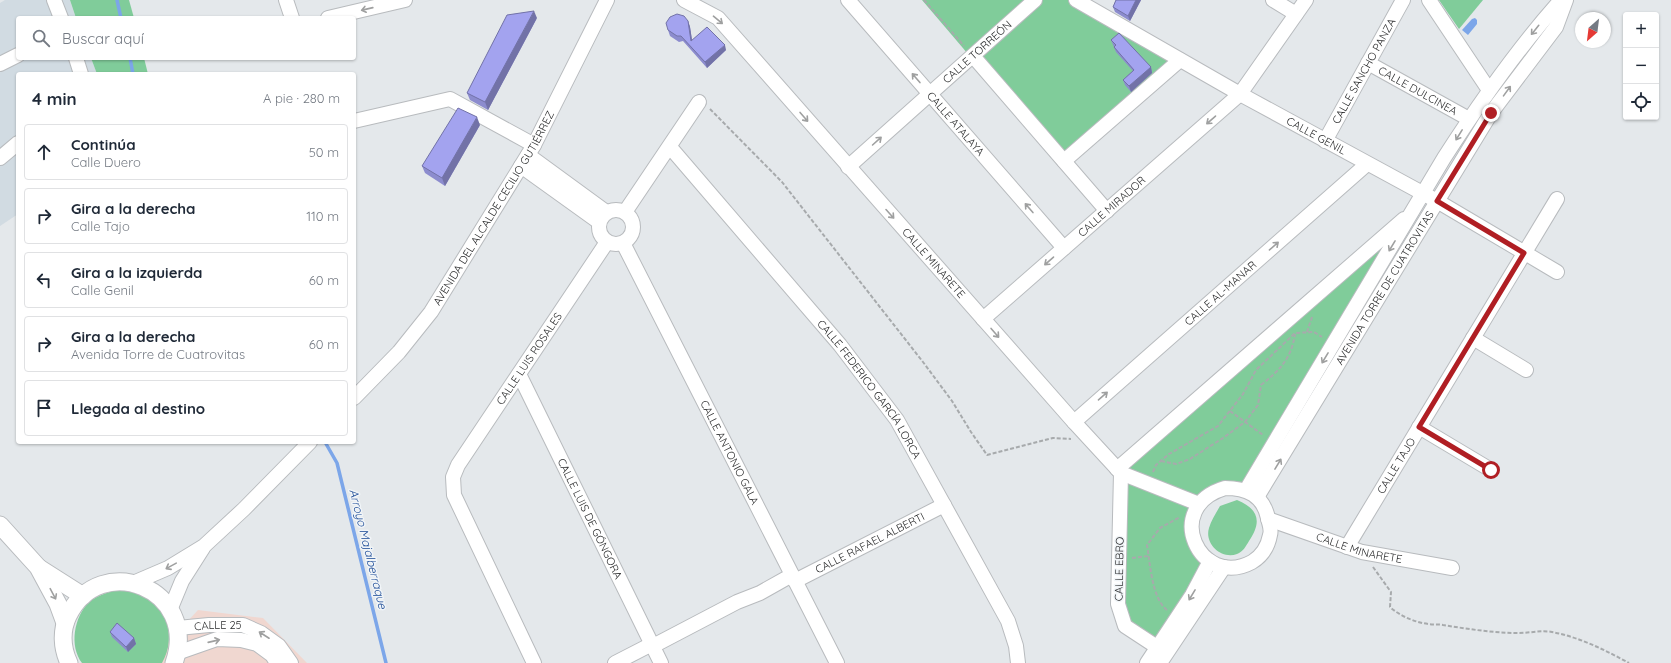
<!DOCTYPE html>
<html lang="es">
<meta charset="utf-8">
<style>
:root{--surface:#fff;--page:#f6f6f7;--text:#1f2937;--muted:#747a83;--line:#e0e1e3}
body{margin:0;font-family:Quicksand,sans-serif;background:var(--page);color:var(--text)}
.controls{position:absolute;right:12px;top:12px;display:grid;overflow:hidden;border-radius:4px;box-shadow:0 1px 3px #0004}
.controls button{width:36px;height:36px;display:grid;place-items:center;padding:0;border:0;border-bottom:1px solid var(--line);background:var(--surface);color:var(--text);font:20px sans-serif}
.compass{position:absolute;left:1575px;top:12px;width:36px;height:36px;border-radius:50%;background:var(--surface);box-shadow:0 1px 3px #0004;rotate:208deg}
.stop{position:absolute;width:12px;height:12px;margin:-9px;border:3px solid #b01e23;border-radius:50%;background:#fff}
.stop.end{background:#b01e23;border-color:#fff;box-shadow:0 1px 4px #0008}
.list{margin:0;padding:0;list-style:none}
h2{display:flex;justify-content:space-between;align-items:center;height:52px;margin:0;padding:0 16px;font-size:17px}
h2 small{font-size:13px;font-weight:400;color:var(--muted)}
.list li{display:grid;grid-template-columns:26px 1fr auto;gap:12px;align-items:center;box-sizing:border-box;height:56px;margin:0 8px 8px;padding:0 8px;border:1px solid var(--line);border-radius:4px}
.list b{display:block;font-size:15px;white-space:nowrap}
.list p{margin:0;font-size:13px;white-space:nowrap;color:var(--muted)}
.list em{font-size:13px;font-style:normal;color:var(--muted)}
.icon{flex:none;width:22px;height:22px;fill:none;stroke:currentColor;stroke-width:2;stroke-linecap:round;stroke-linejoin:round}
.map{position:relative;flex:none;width:1671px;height:663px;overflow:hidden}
.search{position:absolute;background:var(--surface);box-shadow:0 1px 3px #0004;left:16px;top:16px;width:340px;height:44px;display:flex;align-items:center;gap:10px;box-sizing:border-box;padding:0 14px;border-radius:4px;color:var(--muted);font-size:15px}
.panel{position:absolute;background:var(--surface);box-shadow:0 1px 3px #0004;left:16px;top:72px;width:340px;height:372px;border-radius:4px}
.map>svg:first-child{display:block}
.built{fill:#d1dbe2}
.industrial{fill:#f0d7d0}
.green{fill:#80cc9a}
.water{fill:#7ca6e9}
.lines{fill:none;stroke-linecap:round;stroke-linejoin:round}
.stream{stroke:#7ca6e9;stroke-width:3.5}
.minor-casing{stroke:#b8bbbe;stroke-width:16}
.major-casing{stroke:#b8bbbe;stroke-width:19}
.path{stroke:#a7aaac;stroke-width:2;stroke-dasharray:4 2;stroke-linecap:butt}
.minor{stroke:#fff;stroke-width:14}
.major{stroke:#fff;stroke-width:17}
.wall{fill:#8c8cce}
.shaded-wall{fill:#7272a7}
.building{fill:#a3a3ef;stroke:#7272a7}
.oneway{stroke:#9fa0a0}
.route{stroke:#b01e23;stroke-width:5}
.labels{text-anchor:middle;stroke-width:3;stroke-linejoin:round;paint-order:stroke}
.street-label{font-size:11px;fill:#2a2b2c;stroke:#f1f5f8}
.water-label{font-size:12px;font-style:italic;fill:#154593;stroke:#f1f5f8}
</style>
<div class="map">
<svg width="1671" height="663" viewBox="0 0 1671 663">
<rect width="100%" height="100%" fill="#e4e8eb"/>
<polygon class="built" points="5,0 70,0 76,18 18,18 18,58 91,58 97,74 18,74 18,214 0,226 0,3"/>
<polygon class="industrial" points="198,610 263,618 307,663 149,663"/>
<g class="green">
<polygon points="70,0 129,0 134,18 76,18"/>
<polygon points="922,0 1026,0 968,54"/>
<polygon points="1035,0 1076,0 1180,60 1064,161 973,56"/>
<polygon points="1439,0 1483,0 1459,29"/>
<polygon points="91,58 144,58 148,74 97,74"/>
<polygon points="1413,211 1246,490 1225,488 1192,522 1210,561 1157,647 1125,626 1121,473"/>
<path d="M1237 500C1259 509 1262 522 1249 541 1246 546 1243 552 1237 554 1222 560 1204 544 1209 528 1211 521 1216 513 1220 506Z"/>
<path d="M118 590C123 590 129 590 133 591 166 599 178 636 162 663H82C69 646 74 617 89 602 98 595 108 592 118 590Z"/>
</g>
<polygon class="water" points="1475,18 1477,20 1477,24 1468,35 1462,30 1472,19"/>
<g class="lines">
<g class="stream">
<polyline points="117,0 121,18"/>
<polyline points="130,58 133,74"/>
<polyline points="325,442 337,463 386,663"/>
</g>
<g class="minor-casing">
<g id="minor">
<polyline points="54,0 61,18"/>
<polyline points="286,0 292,18"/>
<path id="s1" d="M684 0 718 18 1074 422 1121 473 1199 504"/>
<path id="s2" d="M848 0 1064 248"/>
<path id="s3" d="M1076 0 1240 94 1437 201 1557 272"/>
<polyline points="1273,0 1296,14"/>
<polyline points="1429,0 1489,90"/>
<polyline points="328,18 405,0"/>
<polyline points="973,56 1107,211"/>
<polyline points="76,58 81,74"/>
<path id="s4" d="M1368 63 1469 119"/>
<polyline points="0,64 18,55"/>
<polyline points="354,121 450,99 534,145"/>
<path id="s5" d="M1325 141 1403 0"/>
<path id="s6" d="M670 147 840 345 897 420 1008 621 1016 646 1018 663"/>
<polyline points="528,155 606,212"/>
<polyline points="0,158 18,143"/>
<polyline points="1064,161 1180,60"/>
<polyline points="521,166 599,222"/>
<path id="s7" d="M848 167 1035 0"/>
<circle cx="616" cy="227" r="17"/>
<polyline points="625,212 699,102"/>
<path id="s8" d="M623 243 837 663"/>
<path id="s9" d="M983 319 1240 94 1306 0"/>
<polyline points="1473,338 1526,370"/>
<path id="s10" d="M519 374 661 663"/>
<path id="s11" d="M354 398 399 352 431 312 534 145 607 0"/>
<path id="s12" d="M1074 422 1367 164"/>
<polyline points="1419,427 1491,470"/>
<polyline points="1117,469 1404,219"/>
<polyline points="1121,473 1118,604 1125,626 1157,647"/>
<path d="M1225 488C1247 488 1263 495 1268 518 1269 524 1272 529 1270 535 1268 546 1262 556 1252 562 1200 590 1161 507 1225 488Z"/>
<path d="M1246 490 1444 158C1480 102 1517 49 1561 0"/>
<path id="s13" d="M1257 497 1469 149 1491 113 1556 27 1566 0"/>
<path id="s14" d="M1268 519 1362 552 1452 568"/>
<path id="s15" d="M1347 547 1557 199"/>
<path id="s16" d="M795 581 944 505"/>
<polyline points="133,583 168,568 204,546 244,509 310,442"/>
<polyline points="170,610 182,581 203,548"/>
<path id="s17" d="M178 628 209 625H243L261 633 279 646 291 663"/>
<polyline points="653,646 737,602 760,593 792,575"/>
<polyline points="177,653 217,639 241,640 257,644 272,655 277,663"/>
<path id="s18" d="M534 663 454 495 453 477 458 465 607 242"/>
<polyline points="615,663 652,644"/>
<polyline points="1147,663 1192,595 1210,561"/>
<polyline points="1160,663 1224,567"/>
</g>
</g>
<g class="major-casing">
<g id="major">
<polyline points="0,525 38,567 58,604 65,623"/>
<polyline points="39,568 83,596"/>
<path d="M69 663C62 648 61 631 68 616 100 549 200 589 174 663"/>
</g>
</g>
<g class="path">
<polyline points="924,0 964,46"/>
<polyline points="710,109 782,182 923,362 952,401 971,432 987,455 1053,438 1071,439"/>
<polyline points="1307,332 1312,317"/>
<polyline points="1230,411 1263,435"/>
<path d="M1161 461 1176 464 1190 459 1223 438 1245 422 1258 405 1261 385C1280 370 1291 359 1295 334"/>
<polyline points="1153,472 1156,465 1169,454 1218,426 1243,394 1256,370 1295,333 1314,332 1322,337"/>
<polyline points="1132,558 1149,556"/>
<path d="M1373 567 1391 592 1390 607C1400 616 1414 622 1428 624 1433 625 1438 624 1443 625 1468 629 1493 633 1519 633 1530 633 1541 630 1552 632 1579 637 1605 650 1629 663"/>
<path d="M1167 610C1152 599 1150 563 1147 545L1160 528 1180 517"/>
</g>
<use href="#minor" class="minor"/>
<use href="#major" class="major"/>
</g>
<g class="wall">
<polygon points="1116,0 1141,0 1130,21 1115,12 1113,7"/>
<polygon points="537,18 488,110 470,100 467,93"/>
<polygon points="688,21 690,27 692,40 726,50 707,68 683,41 679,42 670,36 668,30"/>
<polygon points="1111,40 1151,67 1152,73 1131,92 1125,85 1123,80 1133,71 1116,52"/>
<polygon points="480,125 445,186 425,173 422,166"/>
<polygon points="110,632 134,638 136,644 128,652 112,637"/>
</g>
<g class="shaded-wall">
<polygon points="1136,0 1141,0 1130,21 1128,16"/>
<polygon points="534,11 537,18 488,110 485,102"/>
<polygon points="688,21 690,27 693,47 691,41"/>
<polygon points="725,45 726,50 707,68 705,62"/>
<polygon points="1151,67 1152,73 1131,92 1129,86"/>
<polygon points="477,117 480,125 445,186 442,178"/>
<polygon points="134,638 136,644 128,652 126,647"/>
</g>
<g class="building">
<polygon points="1116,0 1136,0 1128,16 1113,7"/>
<polygon points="534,11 485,102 467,93 507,15"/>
<polygon points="677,14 684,16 688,21 691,41 707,27 725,45 705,62 681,36 677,36 668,30 666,23 670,17"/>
<polygon points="1119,33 1151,67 1129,86 1123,80 1134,70 1114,47 1116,45 1111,40"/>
<polygon points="458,108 477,117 442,178 422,166"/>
<polygon points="117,623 134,638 126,647 110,632"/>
</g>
<defs><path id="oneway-shaft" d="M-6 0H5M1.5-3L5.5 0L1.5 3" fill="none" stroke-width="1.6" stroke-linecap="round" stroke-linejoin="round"/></defs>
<g class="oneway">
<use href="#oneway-shaft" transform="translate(367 9) rotate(167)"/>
<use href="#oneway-shaft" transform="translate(718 20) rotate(40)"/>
<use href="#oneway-shaft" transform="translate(1535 30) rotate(129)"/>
<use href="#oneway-shaft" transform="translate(916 78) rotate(-131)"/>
<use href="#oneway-shaft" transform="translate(1507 91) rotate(-54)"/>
<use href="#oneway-shaft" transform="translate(804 117) rotate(49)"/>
<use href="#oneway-shaft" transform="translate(1211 120) rotate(139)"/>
<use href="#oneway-shaft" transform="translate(1459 135) rotate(122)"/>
<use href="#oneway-shaft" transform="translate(877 141) rotate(-42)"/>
<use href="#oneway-shaft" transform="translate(1029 208) rotate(-131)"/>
<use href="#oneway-shaft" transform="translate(890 214) rotate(48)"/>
<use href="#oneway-shaft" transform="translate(1274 246) rotate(-41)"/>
<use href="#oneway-shaft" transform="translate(1392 246) rotate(121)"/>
<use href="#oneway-shaft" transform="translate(1049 261) rotate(139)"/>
<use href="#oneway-shaft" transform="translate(995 333) rotate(49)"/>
<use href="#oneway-shaft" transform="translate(1325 358) rotate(121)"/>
<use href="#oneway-shaft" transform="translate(1103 396) rotate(-41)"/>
<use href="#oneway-shaft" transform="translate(1278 464) rotate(-59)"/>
<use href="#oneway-shaft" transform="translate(171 566) rotate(151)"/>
<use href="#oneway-shaft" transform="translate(53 594) rotate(62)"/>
<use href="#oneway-shaft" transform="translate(1192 595) rotate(121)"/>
<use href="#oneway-shaft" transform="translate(264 635) rotate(-147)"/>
<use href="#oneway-shaft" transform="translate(214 641) rotate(-13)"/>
</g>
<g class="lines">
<polyline class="route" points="1491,113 1437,201 1524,253 1419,427 1491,470"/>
</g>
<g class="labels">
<g class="street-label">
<text dy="4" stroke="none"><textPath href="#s7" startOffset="173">CALLE TORREÓN</textPath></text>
<text dy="4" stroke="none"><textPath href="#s5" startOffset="80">CALLE SANCHO PANZA</textPath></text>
<text dy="4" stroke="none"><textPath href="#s4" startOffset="57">CALLE DULCINEA</textPath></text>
<text dy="4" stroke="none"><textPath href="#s2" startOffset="164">CALLE ATALAYA</textPath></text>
<text dy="4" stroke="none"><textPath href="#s3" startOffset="276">CALLE GENIL</textPath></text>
<text dy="4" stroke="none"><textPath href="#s11" startOffset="237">AVENIDA DEL ALCALDE CECILIO GUTIÉRREZ</textPath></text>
<text dy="4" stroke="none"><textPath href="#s9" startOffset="171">CALLE MIRADOR</textPath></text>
<text dy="4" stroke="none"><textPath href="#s1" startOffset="365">CALLE MINARETE</textPath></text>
<text dy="4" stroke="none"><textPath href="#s13" startOffset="245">AVENIDA TORRE DE CUATROVITAS</textPath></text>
<text dy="4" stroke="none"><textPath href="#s12" startOffset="195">CALLE AL-MANAR</textPath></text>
<text dy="4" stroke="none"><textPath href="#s18" startOffset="345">CALLE LUIS ROSALES</textPath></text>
<text dy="4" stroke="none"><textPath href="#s6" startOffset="314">CALLE FEDERICO GARCÍA LORCA</textPath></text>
<text dy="4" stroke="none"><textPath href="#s8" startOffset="235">CALLE ANTONIO GALA</textPath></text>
<text dy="4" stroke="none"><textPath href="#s15" startOffset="95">CALLE TAJO</textPath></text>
<text dy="4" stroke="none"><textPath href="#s10" startOffset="161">CALLE LUIS DE GÓNGORA</textPath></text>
<text dy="4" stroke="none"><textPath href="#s16" startOffset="84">CALLE RAFAEL ALBERTI</textPath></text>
<text dy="4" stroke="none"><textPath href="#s14" startOffset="96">CALLE MINARETE</textPath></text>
<text transform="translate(1119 569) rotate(-89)" y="4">CALLE EBRO</text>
<text dy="4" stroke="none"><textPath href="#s17" startOffset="40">CALLE 25</textPath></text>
</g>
<g class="water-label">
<text transform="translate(368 549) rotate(76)" y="4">Arroyo Majalberraque</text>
</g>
</g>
</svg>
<div class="controls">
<button>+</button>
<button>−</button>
<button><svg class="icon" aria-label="locate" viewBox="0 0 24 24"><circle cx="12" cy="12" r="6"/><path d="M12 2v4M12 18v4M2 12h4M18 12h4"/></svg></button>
</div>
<svg class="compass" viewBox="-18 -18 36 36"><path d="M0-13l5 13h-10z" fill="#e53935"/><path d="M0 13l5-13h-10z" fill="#747a83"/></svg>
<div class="stop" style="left:1491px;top:470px"></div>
<div class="stop end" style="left:1491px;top:113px"></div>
<div class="search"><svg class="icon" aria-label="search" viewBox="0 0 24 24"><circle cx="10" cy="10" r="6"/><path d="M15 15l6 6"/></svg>Buscar aquí</div>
<section class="panel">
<h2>4 min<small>A pie · 280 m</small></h2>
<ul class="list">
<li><svg class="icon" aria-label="ahead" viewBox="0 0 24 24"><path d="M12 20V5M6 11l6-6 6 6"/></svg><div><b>Continúa</b><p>Calle Duero</p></div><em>50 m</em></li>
<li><svg class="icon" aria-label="right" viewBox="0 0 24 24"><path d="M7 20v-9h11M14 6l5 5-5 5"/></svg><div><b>Gira a la derecha</b><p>Calle Tajo</p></div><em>110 m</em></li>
<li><svg class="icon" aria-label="left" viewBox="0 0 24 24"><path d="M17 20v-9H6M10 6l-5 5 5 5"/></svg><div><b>Gira a la izquierda</b><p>Calle Genil</p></div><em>60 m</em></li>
<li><svg class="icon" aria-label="right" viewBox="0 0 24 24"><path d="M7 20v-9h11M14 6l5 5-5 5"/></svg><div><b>Gira a la derecha</b><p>Avenida Torre de Cuatrovitas</p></div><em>60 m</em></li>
<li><svg class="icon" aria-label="arrive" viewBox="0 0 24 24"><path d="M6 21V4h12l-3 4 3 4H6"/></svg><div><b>Llegada al destino</b></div></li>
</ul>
</section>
</div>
